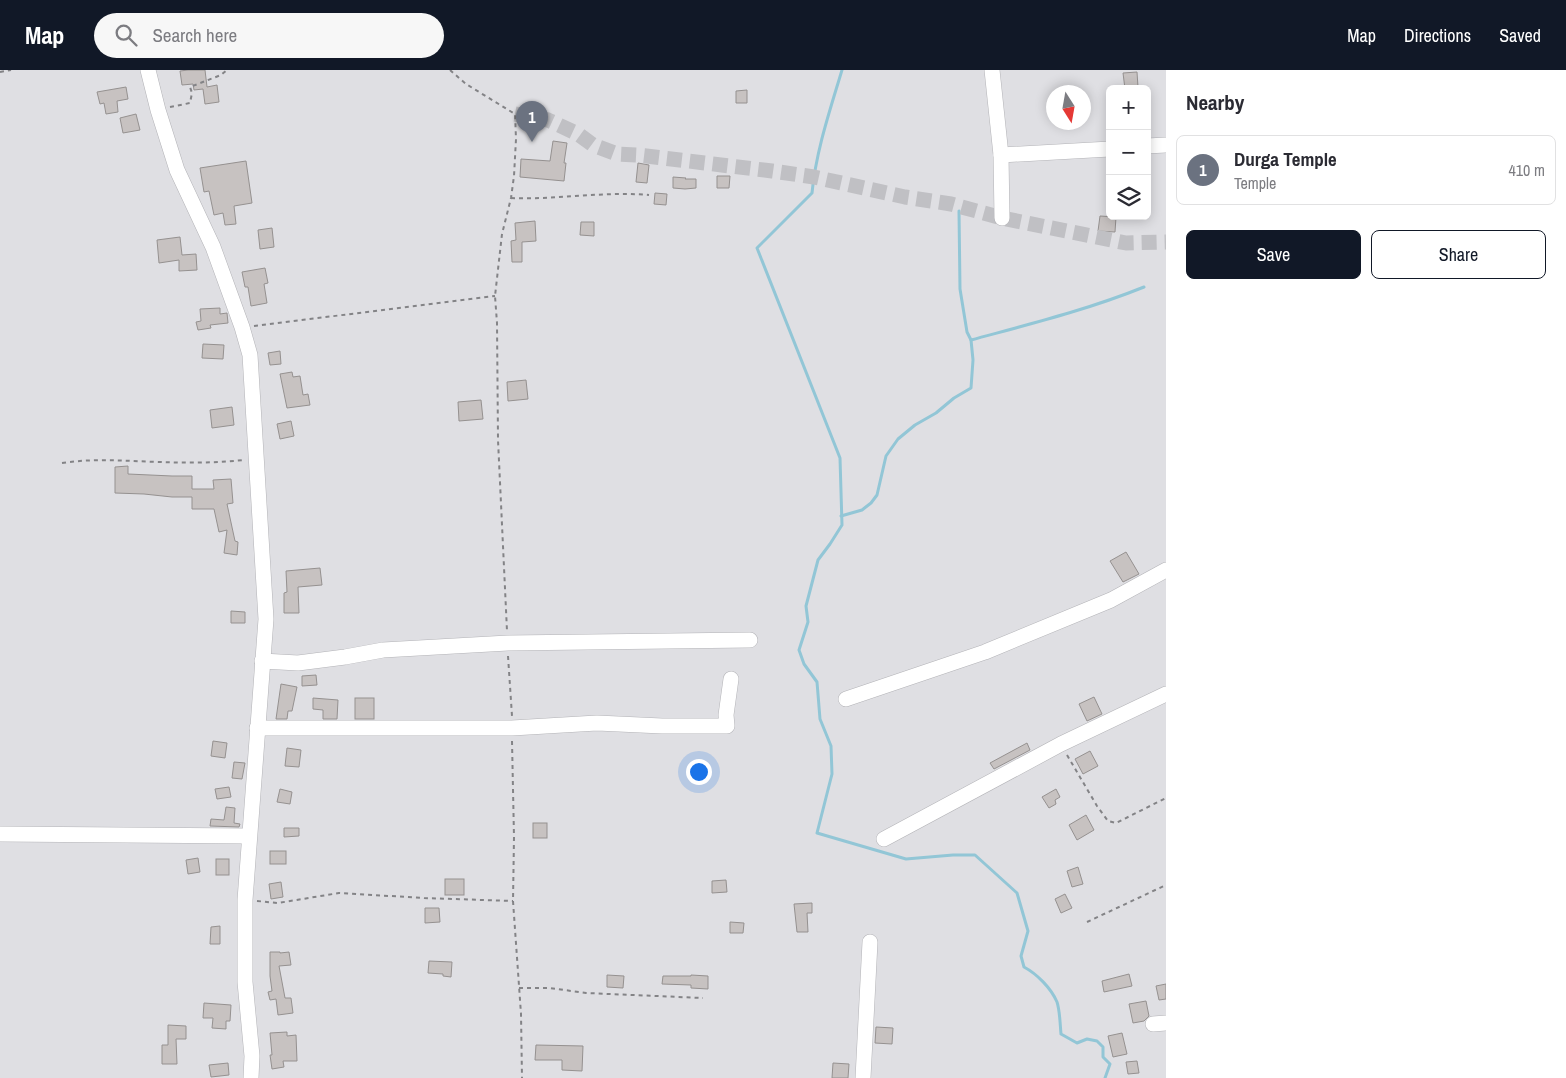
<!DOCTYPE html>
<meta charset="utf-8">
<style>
:root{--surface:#fff;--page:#f7f7f7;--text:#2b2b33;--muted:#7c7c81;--line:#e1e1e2;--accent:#111827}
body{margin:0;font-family:"Archivo Narrow",sans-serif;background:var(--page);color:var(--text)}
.controls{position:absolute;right:15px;top:15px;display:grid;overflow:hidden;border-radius:8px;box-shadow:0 2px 12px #0003}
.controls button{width:45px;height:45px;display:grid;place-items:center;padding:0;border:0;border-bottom:1px solid var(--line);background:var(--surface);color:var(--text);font:25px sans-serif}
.compass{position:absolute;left:1046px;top:15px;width:45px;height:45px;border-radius:50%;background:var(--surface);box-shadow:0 2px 12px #0003;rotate:169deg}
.you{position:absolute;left:698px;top:701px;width:18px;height:18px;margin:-12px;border:4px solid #fff;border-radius:50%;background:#1a73e8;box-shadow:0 0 0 8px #1a73e833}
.badge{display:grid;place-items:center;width:32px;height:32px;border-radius:50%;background:var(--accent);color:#fff;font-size:16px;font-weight:700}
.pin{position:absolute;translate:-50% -41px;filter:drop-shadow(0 1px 2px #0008)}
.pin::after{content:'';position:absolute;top:26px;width:18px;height:15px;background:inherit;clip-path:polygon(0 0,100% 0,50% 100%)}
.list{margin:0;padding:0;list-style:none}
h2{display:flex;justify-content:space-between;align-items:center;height:65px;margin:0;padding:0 20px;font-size:21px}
h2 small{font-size:16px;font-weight:400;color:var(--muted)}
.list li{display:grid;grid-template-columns:32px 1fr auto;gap:15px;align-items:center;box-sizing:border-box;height:70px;margin:0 10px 10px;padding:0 10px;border:1px solid var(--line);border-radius:8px}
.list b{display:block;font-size:19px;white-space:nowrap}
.list p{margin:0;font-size:16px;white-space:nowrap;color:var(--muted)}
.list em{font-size:16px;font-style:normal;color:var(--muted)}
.actions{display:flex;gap:10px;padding:15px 20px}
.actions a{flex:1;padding:11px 0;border:1px solid var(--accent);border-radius:8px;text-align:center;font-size:18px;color:var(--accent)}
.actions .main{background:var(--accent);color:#fff}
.icon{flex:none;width:28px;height:28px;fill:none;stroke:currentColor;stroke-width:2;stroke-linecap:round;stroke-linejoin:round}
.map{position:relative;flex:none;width:1166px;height:1008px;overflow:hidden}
header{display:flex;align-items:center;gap:30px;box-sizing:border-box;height:70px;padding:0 25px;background:var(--accent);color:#fff}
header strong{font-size:24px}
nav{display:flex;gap:28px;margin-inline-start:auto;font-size:18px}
.search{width:350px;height:45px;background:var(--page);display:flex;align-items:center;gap:12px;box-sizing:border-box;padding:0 18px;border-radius:28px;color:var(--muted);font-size:19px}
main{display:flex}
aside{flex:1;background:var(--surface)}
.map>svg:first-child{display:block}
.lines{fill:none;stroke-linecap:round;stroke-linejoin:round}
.stream{stroke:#92c6d6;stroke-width:3}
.building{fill:#c7c2c1;stroke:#959190}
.minor-tunnel{stroke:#c0c0c4;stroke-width:15;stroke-dasharray:15 8;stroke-linecap:butt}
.minor-casing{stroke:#b3b3b7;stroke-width:16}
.path{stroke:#838386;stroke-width:2;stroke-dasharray:4 4;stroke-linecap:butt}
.minor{stroke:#fff;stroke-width:15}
</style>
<header>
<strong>Map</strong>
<div class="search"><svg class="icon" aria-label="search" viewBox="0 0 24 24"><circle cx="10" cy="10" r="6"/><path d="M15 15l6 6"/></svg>Search here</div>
<nav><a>Map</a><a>Directions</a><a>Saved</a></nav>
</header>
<main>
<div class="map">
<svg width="1166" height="1008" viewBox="0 0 1166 1008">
<rect width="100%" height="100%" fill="#dfdfe3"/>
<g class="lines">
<g class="stream">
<path d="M842 0C830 40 816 81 812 123L757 178 840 388 842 455 830 474 818 490 806 536 808 552 799 580 804 594 817 612 820 649 831 676 832 704 817 763 906 789 953 785H975L1017 823 1028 861 1021 886 1024 897C1037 904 1051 918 1057 932 1060 941 1060 954 1061 964L1077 973 1087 969 1097 971 1103 977V987L1110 994 1105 1008"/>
<path d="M971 270C1030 254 1087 240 1144 217"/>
<polyline points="841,446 862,440 871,433 877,425 886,386 898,369 915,355 936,343 954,328 971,318 973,290 971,270 967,262 960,219 959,141"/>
</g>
</g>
<g class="building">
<polygon points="188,0 205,0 207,17 217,15 219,32 205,34 203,19 194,20 193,14 182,15 180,1"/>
<polygon points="1137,2 1138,17 1125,19 1123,3"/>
<polygon points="126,17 128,29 117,31 118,42 106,44 104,33 100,34 97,22"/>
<polygon points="747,20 747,33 736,33 736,21"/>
<polygon points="136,44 140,60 123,63 120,48"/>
<polygon points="553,71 567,73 564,93 566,93 564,111 520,107 521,89 550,91"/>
<polygon points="246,91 252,133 234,136 236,154 225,155 223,143 214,145 209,121 204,122 200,98"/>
<polygon points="638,93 649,95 647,113 636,112"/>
<polygon points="717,106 730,106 729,118 717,118"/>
<polygon points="673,107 686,108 685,109 696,109 696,118 685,119 673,118"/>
<polygon points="655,123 667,124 666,135 654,134"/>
<polygon points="1100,146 1116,147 1115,162 1098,161"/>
<polygon points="535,151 536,171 522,172 522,192 512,192 511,171 516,170 515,153"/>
<polygon points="581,152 594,152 594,166 580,165"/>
<polygon points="272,158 274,177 260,179 258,160"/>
<polygon points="180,167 182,185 196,184 197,200 179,201 179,190 159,193 157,170"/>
<polygon points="265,198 268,213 264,214 267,233 251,236 248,217 245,217 242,202"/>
<polygon points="220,238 220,244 227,243 228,253 210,255 211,258 198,260 196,252 201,251 200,239"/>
<polygon points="203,274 224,275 223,289 202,288"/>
<polygon points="280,281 281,294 270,295 268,283"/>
<polygon points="292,302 293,307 300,306 303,325 308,324 310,335 287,338 280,304"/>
<polygon points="526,310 528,329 508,331 507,312"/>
<polygon points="481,330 483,349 459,351 458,332"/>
<polygon points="232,337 234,355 212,358 210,340"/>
<polygon points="291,351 294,366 280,369 277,354"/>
<polygon points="128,396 128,404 172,406 192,406 192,419 214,419 213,410 231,409 233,433 227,434 235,471 238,472 237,485 224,483 227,460 219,462 214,439 192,439 192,427 172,427 144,424 115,423 115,397"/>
<polygon points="1126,482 1139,504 1123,512 1110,491"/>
<polygon points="320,498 322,515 298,517 299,543 284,543 284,523 287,522 286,501"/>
<polygon points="231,541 245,542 245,553 231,553"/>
<polygon points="316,605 317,615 302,616 302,606"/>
<polygon points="281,614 297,617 292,641 288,641 287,649 276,649"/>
<polygon points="1094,627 1102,644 1087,651 1079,634"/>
<polygon points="313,628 338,630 337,649 323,649 323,640 313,639"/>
<rect x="355" y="628" width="19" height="21"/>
<polygon points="213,671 227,673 225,688 211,686"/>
<polygon points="1027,673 1030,680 994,699 990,693"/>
<polygon points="287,678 301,680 299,697 285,696"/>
<polygon points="1090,681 1098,696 1083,704 1075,689"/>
<polygon points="234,692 245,693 242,709 232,708"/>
<polygon points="229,717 231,727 217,729 215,719"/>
<polygon points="280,719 292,722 290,734 277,732"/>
<polygon points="1056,719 1060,727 1055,730 1056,734 1049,738 1042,727"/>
<polygon points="226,737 235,738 234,753 240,754 239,757 210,756 211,749 224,750"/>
<polygon points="1086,745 1094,760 1077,770 1069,755"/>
<rect x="533" y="753" width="14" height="15"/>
<polygon points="284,758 299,758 299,766 284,767"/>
<rect x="270" y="781" width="16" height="13"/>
<polygon points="198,788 200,802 188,804 186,790"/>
<rect x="216" y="789" width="13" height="16"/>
<polygon points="1078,797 1083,814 1072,817 1067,801"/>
<rect x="445" y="809" width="19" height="16"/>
<polygon points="726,810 727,822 712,823 712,811"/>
<polygon points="281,812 283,827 271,829 269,814"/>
<polygon points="1065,824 1072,838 1061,843 1055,829"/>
<polygon points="812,833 812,843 807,843 808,862 797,862 794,834"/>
<polygon points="425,838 439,838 440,852 425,853"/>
<polygon points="730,852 744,853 743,863 730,863"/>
<polygon points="220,856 220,874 210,874 211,857"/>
<polygon points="270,882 280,882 280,883 289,882 291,895 279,896 285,928 291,928 293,943 278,945 276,929 270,930 268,922 272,921 270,906"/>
<polygon points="429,891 452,892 451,907 443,906 443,904 428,903"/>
<polygon points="1129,904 1132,916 1104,922 1102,911"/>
<polygon points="607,905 624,906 623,918 607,917"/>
<polygon points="691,905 708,906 708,919 691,918 691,915 662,914 663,906 691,906"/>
<polygon points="1166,914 1166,929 1159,930 1156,916"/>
<polygon points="1146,931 1149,946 1144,951 1133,953 1129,934"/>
<polygon points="204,933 231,935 230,951 226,951 226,959 212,958 213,948 203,948"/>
<polygon points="168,955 186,956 186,969 176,969 177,994 162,994 162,975 168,975"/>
<polygon points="876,957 893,958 892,974 875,973"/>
<polygon points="287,962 287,966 296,965 297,991 283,991 284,997 272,999 270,985 272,985 270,963"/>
<polygon points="1122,963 1127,984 1113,987 1108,966"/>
<polygon points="536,975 583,976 582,1001 562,1000 562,990 535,990"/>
<polygon points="1137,991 1139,1003 1128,1004 1126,992"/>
<polygon points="228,993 229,1005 211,1007 209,995"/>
<polygon points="833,993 849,994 848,1008 832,1008"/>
</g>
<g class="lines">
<polyline class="minor-tunnel" points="515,44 548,50 578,64 593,75 617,84 638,85 772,101 814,107 905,127 951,134 1002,148 1126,173 1166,172"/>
<g class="minor-casing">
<g id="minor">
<polyline points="148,0 158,40 177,100 213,177 242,257 250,285 266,549 245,830 245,912 252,986 251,1008"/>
<polyline points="992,0 1001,85 1002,148"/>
<polyline points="1147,76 1166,75"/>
<polyline points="1001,85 1110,79"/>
<polyline points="262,591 298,593 345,587 383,580 508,573 750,570"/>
<polyline points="846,629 985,582 1111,530 1166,500"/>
<polyline points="257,658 512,658 597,653 662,656 727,656 726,645 731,609"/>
<polyline points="0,764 249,766"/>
<polyline points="884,769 1061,674 1166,624"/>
<polyline points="1153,954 1166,953"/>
<polyline points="863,1008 870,872"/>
</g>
</g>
<g class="path">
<polyline points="450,0 466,14 515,44 516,69 514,106 511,128 502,164 495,226 497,253 498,370 507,561"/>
<polyline points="0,2 11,0"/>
<polyline points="170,37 190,33 192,23 190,17 221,5 227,0"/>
<path d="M511 128C557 130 603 121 649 125"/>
<polyline points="254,256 495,226"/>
<path d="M62 393C95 388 126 391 159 392 187 393 216 393 244 390"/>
<polyline points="508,586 512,646"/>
<polyline points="512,671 514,767 513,831 521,944 522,1008"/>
<polyline points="1067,685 1097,736 1108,751 1116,753 1166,728"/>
<polyline points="257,831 278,833 339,823 424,828 513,831"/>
<polyline points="1087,852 1166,815"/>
<polyline points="519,918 550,918 586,923 703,928"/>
</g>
<use href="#minor" class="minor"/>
</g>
</svg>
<div class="controls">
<button>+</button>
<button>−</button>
<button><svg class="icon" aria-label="layers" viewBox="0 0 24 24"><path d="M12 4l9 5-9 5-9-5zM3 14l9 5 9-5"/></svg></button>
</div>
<svg class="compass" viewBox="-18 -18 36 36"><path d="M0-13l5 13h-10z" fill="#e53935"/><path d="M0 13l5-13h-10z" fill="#7c7c81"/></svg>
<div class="you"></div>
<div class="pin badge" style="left:532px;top:72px;background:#6b7280">1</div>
</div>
<aside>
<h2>Nearby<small></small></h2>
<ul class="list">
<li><span class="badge" style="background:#6b7280">1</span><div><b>Durga Temple</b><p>Temple</p></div><em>410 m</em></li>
</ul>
<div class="actions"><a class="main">Save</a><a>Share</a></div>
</aside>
</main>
